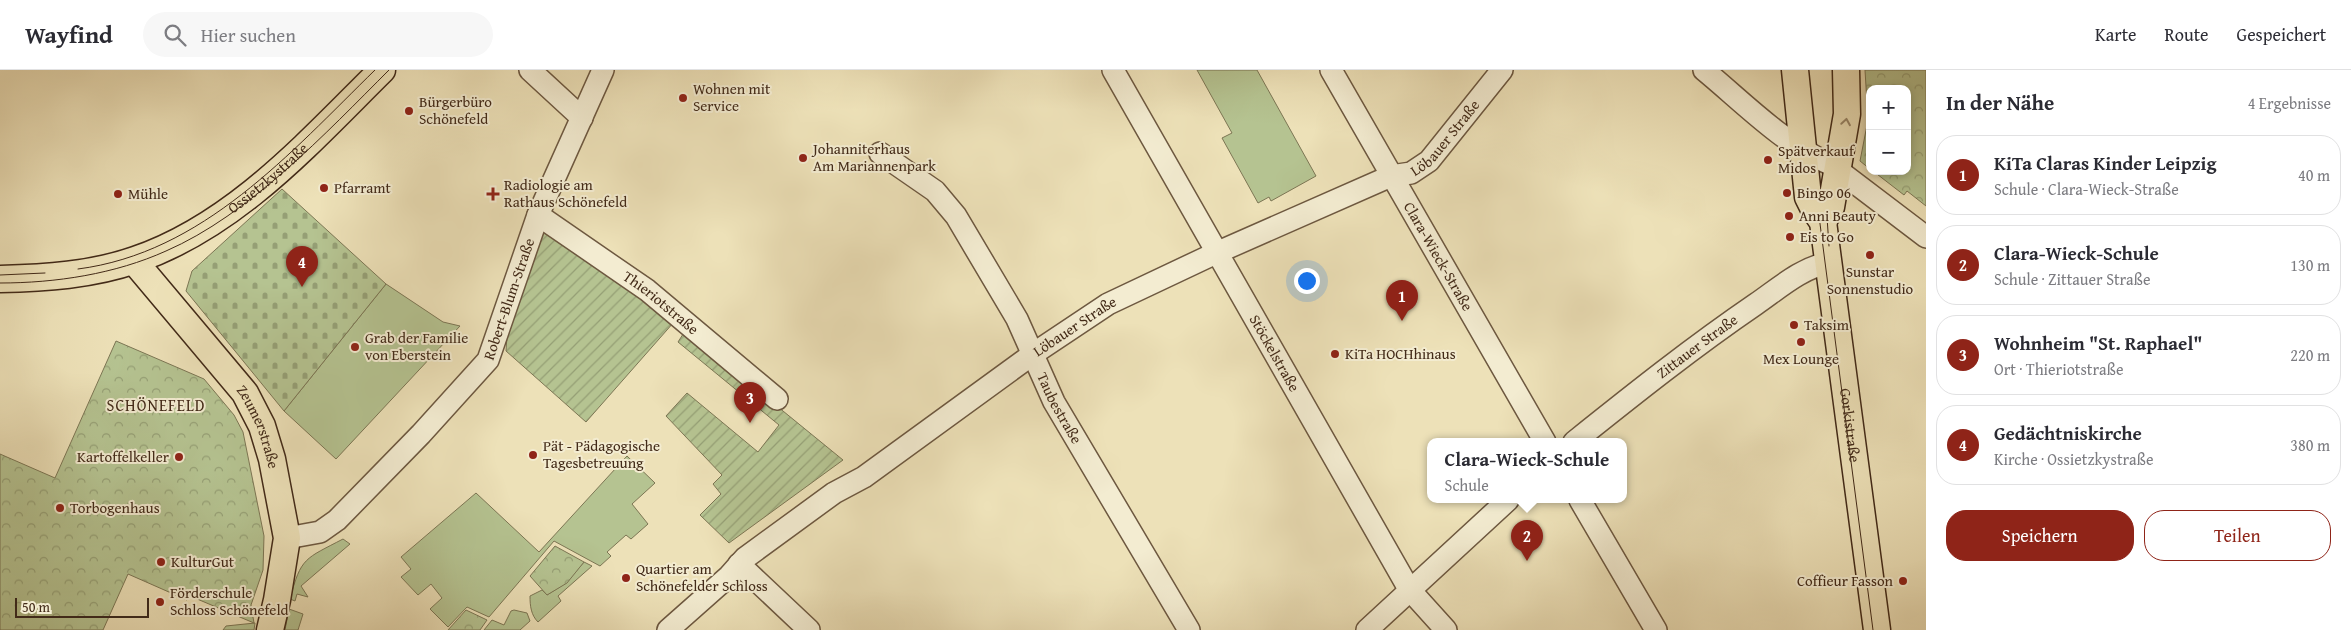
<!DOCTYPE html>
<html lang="de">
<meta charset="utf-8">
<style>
:root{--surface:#fff;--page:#f7f7f7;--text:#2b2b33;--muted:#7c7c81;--line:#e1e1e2;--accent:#8f2418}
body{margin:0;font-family:"Gentium Book Plus",serif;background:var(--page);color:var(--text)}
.controls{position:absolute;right:15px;top:15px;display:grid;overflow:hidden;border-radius:10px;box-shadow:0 2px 8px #0003}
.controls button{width:45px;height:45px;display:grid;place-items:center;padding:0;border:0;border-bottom:1px solid var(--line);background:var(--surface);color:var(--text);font:25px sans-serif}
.scale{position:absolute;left:15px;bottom:12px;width:134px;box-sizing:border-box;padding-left:5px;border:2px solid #422a18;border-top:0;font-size:14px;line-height:18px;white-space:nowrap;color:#422a18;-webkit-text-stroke:4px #f3ecd1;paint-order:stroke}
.you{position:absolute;left:1306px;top:210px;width:18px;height:18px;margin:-12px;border:4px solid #fff;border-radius:50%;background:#1a73e8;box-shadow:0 0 0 8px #1a73e833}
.badge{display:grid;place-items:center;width:32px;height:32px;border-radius:50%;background:var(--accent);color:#fff;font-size:16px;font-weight:700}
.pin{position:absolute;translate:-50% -41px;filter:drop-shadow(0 1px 2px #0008)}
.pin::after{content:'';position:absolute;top:26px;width:18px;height:15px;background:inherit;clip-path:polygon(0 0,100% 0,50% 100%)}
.popup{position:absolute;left:1427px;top:368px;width:200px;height:65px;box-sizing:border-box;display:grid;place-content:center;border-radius:10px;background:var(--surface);filter:drop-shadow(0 1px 4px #0005);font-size:16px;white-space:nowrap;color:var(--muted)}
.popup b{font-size:19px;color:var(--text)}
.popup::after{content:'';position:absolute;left:50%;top:100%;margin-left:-10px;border:10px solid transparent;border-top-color:var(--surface)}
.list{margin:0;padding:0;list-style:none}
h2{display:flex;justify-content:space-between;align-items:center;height:65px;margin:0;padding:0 20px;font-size:21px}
h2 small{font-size:16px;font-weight:400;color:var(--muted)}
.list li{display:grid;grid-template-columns:32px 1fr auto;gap:15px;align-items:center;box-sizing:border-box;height:80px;margin:0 10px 10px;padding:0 10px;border:1px solid var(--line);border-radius:20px}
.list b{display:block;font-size:19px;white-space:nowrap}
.list p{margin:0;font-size:16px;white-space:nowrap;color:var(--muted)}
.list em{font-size:16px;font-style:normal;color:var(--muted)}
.actions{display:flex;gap:10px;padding:15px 20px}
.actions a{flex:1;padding:11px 0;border:1px solid var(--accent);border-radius:20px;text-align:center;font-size:18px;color:var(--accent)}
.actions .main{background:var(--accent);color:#fff}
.icon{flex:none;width:28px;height:28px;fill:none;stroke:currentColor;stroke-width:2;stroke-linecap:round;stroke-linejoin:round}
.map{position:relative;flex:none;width:1926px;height:560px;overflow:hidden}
header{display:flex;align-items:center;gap:30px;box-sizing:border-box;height:70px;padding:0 25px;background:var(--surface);border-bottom:1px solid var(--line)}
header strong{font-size:24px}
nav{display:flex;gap:28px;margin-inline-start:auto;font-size:18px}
.search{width:350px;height:45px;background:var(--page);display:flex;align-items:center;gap:12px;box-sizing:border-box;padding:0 18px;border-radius:28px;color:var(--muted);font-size:19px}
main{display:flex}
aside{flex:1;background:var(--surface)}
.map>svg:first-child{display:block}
.grass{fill:#b5c391;stroke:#7c7654}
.forest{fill:url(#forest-crowns);stroke:#7c7654}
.cemetery{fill:url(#cemetery-stones);stroke:#7c7654}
.garden{fill:url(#garden-furrows);stroke:#7c7654}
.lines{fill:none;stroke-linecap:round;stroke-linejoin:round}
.minor-casing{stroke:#6d5840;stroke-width:24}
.major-casing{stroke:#422a18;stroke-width:29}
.minor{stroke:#f3ecd1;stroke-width:21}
.major{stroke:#ede1b8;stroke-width:26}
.tram{stroke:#422a18;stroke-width:1}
.oneway{stroke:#988668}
.poi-dot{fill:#8f2418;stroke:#f3ecd1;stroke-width:2}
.labels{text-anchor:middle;stroke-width:4;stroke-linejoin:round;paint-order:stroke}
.poi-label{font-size:15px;fill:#422a18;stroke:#f3ecd1;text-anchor:start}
.street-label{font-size:15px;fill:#422a18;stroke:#f3ecd1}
.neighbourhood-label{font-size:16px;letter-spacing:1px;fill:#422a18;stroke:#f3ecd1}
</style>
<header>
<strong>Wayfind</strong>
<div class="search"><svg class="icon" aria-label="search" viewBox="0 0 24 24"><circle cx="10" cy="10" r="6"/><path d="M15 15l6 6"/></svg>Hier suchen</div>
<nav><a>Karte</a><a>Route</a><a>Gespeichert</a></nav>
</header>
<main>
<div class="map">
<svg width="1926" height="560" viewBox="0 0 1926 560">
<defs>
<pattern id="forest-crowns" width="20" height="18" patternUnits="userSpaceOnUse" patternTransform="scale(1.25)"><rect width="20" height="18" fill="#b5c391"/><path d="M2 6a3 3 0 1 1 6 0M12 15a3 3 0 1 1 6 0" fill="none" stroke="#959f75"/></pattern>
<pattern id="cemetery-stones" width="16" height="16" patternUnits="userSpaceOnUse" patternTransform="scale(1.25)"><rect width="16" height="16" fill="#b5c391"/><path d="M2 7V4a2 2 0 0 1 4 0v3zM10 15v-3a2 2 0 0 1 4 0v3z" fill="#959f75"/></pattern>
<pattern id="garden-furrows" width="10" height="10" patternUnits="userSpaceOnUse" patternTransform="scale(1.25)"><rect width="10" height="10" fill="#b5c391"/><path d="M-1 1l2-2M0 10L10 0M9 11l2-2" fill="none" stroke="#959f75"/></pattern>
</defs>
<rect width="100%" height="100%" fill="#ede1b8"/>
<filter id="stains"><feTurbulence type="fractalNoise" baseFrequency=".004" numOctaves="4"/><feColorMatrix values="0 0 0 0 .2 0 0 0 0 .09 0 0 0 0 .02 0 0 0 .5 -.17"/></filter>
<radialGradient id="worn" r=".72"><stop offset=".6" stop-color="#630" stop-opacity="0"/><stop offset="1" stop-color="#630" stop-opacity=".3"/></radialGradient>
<g class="grass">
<polygon points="1197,0 1257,0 1316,106 1271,131 1269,127 1258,133 1222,68 1232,63"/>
<polygon points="386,214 443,252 460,256 336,389 284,341"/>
<polygon points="627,386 655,413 632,434 648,454 631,469 626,465 607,482 611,486 600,496 554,471 489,547 467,537 448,557 430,539 442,528 431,514 418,525 401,507 411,499 401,487 476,423 539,482"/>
<path d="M343 469 350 474 301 516 308 527 297 524 295 531 290 529C301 487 305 489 343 469Z"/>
<path d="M584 492 592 496 558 526 561 531 538 552C531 545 530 536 530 526L542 520 547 525 566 513Z"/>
<polygon points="289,539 303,544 298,560 285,560"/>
<polygon points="514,540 527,543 530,551 520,560 484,560 492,550 504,555 511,541"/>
<polygon points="255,553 254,560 223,560 226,556"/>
</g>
<g class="forest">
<polygon points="1865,0 1926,0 1926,136 1907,121 1904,125 1873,101 1907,101 1907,19 1870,19 1870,99 1860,91 1868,50"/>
<polygon points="116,271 204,309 234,345 243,362 264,466 263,500 251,535 254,553 190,526 187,530 128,504 103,560 0,560 0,384 55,408"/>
<polygon points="555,476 584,492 567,513 547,525 530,506"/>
<polygon points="466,540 487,550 480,560 448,560"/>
</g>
<polygon class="cemetery" points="282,119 386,214 284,341 186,221 192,201"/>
<g class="garden">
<polygon points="541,157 674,252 586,352 506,281 508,250"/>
<polygon points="685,261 843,390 729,473 700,445 721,424 713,414 722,405 666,346 687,323 758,382 779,355 678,272"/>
</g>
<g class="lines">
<g class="minor-casing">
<g id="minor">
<polyline points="530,0 582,48"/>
<path id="s1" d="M1113 0 1409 519 1446 560"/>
<path id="s2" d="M1331 0 1545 372"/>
<path d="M1704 0C1744 33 1782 73 1830 94L1926 167"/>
<path id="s3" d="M880 83 935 121 956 146 1017 249 1054 332 1189 560"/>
<path id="s4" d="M538 145 647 220 777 329"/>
<path id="s5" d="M1574 372C1634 324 1693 277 1756 234 1778 219 1801 198 1828 193"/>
<polyline points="1580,430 1656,560"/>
<path id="s6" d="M287 468 320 462 337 450 421 364 488 290 538 145 603 0"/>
<polyline points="739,494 809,560"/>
<path id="s7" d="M668 560 729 506 745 488 834 423 864 407 1033 284 1108 234 1216 183 1391 106 1411 103 1429 91 1502 0"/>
<polyline points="1367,560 1508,430"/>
</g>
</g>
<g class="major-casing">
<g id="major">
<path id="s8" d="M1795 0 1808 127 1814 139 1823 152 1877 560"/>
<polyline points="1823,152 1831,137 1847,44 1846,0"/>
<path id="s9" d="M134 191 245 323 262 356 272 389 287 468 277 530 270 560"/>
<path id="s10" d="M0 209C45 208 92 205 135 190 235 156 308 73 382 0"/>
</g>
</g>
<use href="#minor" class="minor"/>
<use href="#major" class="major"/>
<g class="tram">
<polyline points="1819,146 1873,560"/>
<polyline points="1827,147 1829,176"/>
<path d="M78 199C203 183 290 83 375 0"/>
<polyline points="0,205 45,203"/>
<path d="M0 213C56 213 115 204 166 181 249 145 326 63 389 0"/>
</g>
</g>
<defs><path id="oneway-chevron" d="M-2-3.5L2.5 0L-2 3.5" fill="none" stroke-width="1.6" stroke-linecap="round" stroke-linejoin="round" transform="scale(1.25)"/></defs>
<use class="oneway" href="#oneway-chevron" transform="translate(1846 52) rotate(-81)"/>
<g class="poi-dot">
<circle cx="683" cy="28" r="5"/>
<circle cx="409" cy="41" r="5"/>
<circle cx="803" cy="88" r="5"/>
<circle cx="1768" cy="90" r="5"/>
<circle cx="324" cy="118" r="5"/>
<circle cx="1787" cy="123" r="5"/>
<circle cx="118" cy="124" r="5"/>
<path d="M490.5 116.5h5v5h5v5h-5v5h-5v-5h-5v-5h5z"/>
<circle cx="1789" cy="146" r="5"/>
<circle cx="1790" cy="167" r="5"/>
<circle cx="1870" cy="185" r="5"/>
<circle cx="1794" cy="255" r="5"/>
<circle cx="1801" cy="272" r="5"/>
<circle cx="355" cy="277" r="5"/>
<circle cx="1335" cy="284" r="5"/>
<circle cx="533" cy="385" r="5"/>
<circle cx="179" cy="387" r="5"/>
<circle cx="60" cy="438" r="5"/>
<circle cx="161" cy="492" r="5"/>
<circle cx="626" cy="508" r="5"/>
<circle cx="1903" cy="511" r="5"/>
<circle cx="160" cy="532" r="5"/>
</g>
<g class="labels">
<g class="poi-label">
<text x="693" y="24">Wohnen mit<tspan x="693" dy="17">Service</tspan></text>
<text x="419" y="37">Bürgerbüro<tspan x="419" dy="17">Schönefeld</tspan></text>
<text x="813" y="84">Johanniterhaus<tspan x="813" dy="17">Am Mariannenpark</tspan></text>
<text x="1778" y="86">Spätverkauf<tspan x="1778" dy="17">Midos</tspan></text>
<text x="504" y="120">Radiologie am<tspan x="504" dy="17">Rathaus Schönefeld</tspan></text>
<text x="334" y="123">Pfarramt</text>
<text x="1797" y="128">Bingo 06</text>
<text x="128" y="129">Mühle</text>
<text x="1799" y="151">Anni Beauty</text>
<text x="1800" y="172">Eis to Go</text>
<text x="1870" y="207" text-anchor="middle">Sunstar<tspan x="1870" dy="17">Sonnenstudio</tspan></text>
<text x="1804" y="260">Taksim</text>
<text x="365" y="273">Grab der Familie<tspan x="365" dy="17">von Eberstein</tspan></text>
<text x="1345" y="289">KiTa HOCHhinaus</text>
<text x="1801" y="294" text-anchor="middle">Mex Lounge</text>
<text x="543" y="381">Pät - Pädagogische<tspan x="543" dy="17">Tagesbetreuung</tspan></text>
<text x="169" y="392" text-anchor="end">Kartoffelkeller</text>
<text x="70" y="443">Torbogenhaus</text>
<text x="171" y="497">KulturGut</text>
<text x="636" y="504">Quartier am<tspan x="636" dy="17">Schönefelder Schloss</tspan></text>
<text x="1893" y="516" text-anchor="end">Coffieur Fasson</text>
<text x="170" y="528">Förderschule<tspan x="170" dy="17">Schloss Schönefeld</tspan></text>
</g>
<g class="street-label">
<text dy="5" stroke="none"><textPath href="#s7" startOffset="929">Löbauer Straße</textPath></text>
<text dy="5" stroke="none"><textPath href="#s10" startOffset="294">Ossietzkystraße</textPath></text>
<text dy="5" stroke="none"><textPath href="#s2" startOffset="215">Clara-Wieck-Straße</textPath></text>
<text dy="5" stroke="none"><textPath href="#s6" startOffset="339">Robert-Blum-Straße</textPath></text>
<text dy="5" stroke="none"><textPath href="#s4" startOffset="151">Thieriotstraße</textPath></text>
<text dy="5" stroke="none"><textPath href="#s7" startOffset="509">Löbauer Straße</textPath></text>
<text dy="5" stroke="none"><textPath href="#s5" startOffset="156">Zittauer Straße</textPath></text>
<text dy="5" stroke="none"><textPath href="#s1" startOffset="326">Stöckelstraße</textPath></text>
<text dy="5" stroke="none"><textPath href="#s3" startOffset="318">Taubestraße</textPath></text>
<text dy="5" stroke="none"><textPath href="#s8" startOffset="362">Gorkistraße</textPath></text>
<text dy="5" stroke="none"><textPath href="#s9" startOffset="209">Zeumerstraße</textPath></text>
</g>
<g class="neighbourhood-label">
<text x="156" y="341">SCHÖNEFELD</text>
</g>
</g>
<rect width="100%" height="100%" filter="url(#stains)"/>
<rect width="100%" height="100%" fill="url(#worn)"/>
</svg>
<div class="controls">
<button>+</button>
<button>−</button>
</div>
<div class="scale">50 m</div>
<div class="you"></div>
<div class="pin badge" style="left:1402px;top:251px">1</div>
<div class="pin badge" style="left:1527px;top:491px">2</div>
<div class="popup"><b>Clara-Wieck-Schule</b>Schule</div>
<div class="pin badge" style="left:750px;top:353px">3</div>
<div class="pin badge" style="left:302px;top:217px">4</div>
</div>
<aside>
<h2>In der Nähe<small>4 Ergebnisse</small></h2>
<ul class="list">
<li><span class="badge">1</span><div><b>KiTa Claras Kinder Leipzig</b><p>Schule · Clara-Wieck-Straße</p></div><em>40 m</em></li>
<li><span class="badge">2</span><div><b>Clara-Wieck-Schule</b><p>Schule · Zittauer Straße</p></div><em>130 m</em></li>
<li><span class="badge">3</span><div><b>Wohnheim &quot;St. Raphael&quot;</b><p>Ort · Thieriotstraße</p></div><em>220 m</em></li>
<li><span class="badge">4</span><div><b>Gedächtniskirche</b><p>Kirche · Ossietzkystraße</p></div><em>380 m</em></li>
</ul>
<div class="actions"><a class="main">Speichern</a><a>Teilen</a></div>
</aside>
</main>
